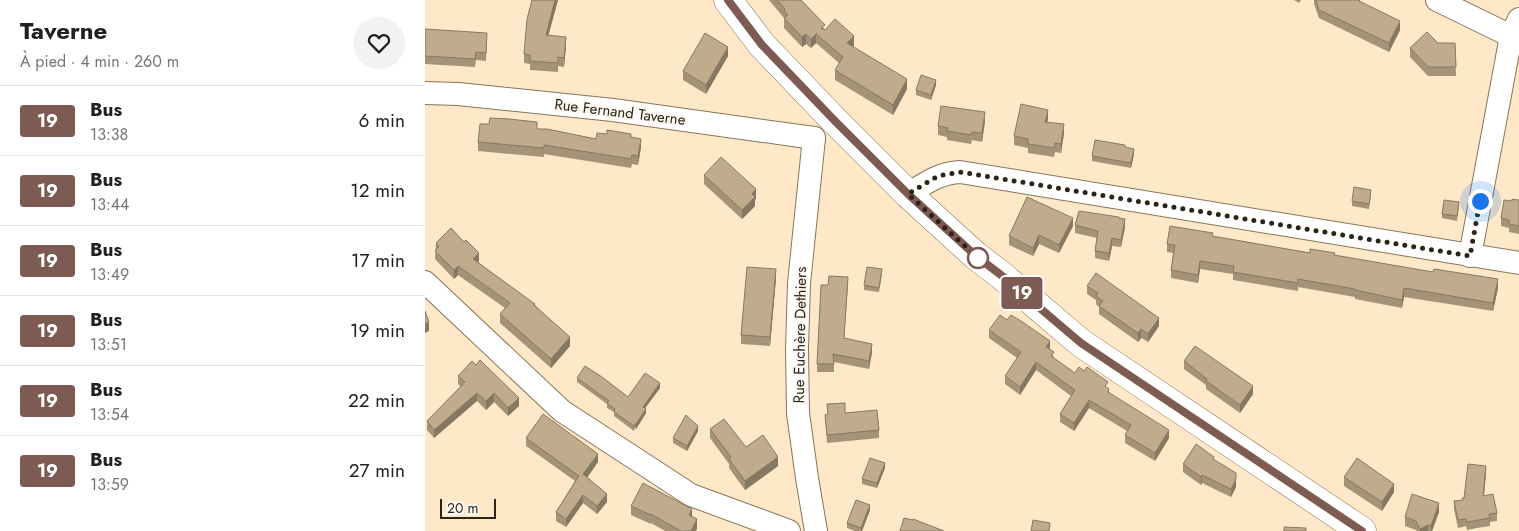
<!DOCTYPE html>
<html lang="fr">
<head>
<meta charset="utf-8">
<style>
  body { margin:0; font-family:Jost,sans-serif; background:#f2f2f2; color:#202124; height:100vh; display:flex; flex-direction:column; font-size:19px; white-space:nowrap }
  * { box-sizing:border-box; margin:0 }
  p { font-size:16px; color:#757577 }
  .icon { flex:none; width:28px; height:28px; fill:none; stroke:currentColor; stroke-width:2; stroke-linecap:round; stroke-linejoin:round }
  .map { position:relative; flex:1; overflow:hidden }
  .details { display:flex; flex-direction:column; background:#fff; width:425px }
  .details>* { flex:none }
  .badge { padding:0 10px; border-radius:4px; font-size:18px; line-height:32px }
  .scale { position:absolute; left:15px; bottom:12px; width:56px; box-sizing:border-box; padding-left:5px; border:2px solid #2c2418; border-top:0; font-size:14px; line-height:18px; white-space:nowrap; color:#2c2418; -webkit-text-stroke:4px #fdf8f2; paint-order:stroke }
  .you { position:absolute; width:25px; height:25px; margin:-12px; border:4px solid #fff; border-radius:50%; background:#1a73e8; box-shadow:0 0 0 8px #1a73e833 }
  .map>.badge { position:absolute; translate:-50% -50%; box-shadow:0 0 0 2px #fff }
  .round { display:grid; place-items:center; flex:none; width:52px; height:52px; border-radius:26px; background:#f2f2f2 }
  .headline { display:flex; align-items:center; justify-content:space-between; height:85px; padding:0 20px }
  h1 { font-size:24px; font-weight:700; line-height:38px }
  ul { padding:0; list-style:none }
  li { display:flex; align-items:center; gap:15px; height:70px; padding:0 20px; border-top:1px solid #e0e0e0 }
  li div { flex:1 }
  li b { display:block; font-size:19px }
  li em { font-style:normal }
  li .badge { min-width:55px; font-weight:700; text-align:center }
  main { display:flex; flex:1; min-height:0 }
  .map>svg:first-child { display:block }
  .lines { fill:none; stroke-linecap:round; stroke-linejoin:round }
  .minor-casing { stroke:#887558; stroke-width:24 }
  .tertiary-casing { stroke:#887558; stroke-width:29 }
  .minor { stroke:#fff; stroke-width:22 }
  .tertiary { stroke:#fff; stroke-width:28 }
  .wall { fill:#a59378 }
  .shaded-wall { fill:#867862 }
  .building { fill:#c0ab8c; stroke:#867862 }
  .line-casing { stroke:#fff; stroke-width:11 }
  .line { stroke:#7d5a52; stroke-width:8 }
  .walk { stroke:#2c2418; stroke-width:5; stroke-dasharray:0 9 }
  .stop-dot { fill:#fff; stroke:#7d5a52; stroke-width:2.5 }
  .labels { text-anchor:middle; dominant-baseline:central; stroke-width:4.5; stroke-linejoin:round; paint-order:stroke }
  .street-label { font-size:15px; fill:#2c2418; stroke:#fdf8f2 }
</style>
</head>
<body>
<main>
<section class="details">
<div class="headline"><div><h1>Taverne</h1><p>À pied · 4 min · 260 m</p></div><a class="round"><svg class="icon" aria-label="heart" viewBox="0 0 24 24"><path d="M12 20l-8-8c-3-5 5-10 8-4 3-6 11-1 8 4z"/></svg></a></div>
<ul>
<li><span class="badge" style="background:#7d5a52;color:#fff">19</span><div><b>Bus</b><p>13:38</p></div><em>6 min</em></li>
<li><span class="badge" style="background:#7d5a52;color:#fff">19</span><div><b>Bus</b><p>13:44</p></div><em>12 min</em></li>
<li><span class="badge" style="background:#7d5a52;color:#fff">19</span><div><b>Bus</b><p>13:49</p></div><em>17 min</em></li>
<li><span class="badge" style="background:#7d5a52;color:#fff">19</span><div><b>Bus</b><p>13:51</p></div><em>19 min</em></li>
<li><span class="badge" style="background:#7d5a52;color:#fff">19</span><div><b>Bus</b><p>13:54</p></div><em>22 min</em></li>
<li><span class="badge" style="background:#7d5a52;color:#fff">19</span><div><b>Bus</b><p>13:59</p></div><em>27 min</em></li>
</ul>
</section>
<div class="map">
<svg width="1094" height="531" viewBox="0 0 1094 531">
  <rect width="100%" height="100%" fill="#fee8c8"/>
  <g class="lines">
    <!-- minor casing -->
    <g class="minor-casing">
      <g id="minor">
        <polyline points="1012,0 1086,36"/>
        <polyline points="0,93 33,94 188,110 389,138"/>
        <polyline points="389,138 374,283 372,349 373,413 382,478 391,531"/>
        <path d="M 483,194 C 501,183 514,173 535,172 L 1094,263"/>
        <polyline points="1045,256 1086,36 1094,19"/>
        <polyline points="0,282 137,411 266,495 364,531"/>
      </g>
    </g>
    <!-- tertiary casing -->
    <g class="tertiary-casing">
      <polyline id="tertiary" points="303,0 337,45 410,121 483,194 551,256 576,275 656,343 937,531"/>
    </g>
    <!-- minor -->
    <use href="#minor" class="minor"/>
    <!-- tertiary -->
    <use href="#tertiary" class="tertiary"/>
  </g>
  <!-- wall -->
  <g class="wall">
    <polygon points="133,0 123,36 141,46 139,67 133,66 133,72 105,70 105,64 99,63 99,54"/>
    <polygon points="344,0 376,0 400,30 429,45 428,47 482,89 468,115 410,80 410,70 414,63 391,43 386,48 381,44 377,47 359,28 359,18"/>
    <polygon points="869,0 876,0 874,3"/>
    <polygon points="889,0 935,0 935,1 975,30 964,52 894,18 889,4"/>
    <polygon points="0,29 62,41 61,61 51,60 50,67 0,64"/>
    <polygon points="1013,43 1030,43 1031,76 1003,76 985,57 985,48"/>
    <polygon points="303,56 281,94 258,80 258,71"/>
    <polygon points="511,85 506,100 491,95 491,90"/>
    <polygon points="623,119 622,122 639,133 636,153 630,152 629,157 603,153 603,148 589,145 589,136"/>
    <polygon points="560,121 557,142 547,140 546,144 522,140 522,137 513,135 513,126"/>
    <polygon points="112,129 171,139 206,137 216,147 213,165 207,164 206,168 119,154 119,157 53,151 53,142"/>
    <polygon points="700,147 709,154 706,168 667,161 667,156"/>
    <polygon points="279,175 331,198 330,200 330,206 317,219 279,184"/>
    <polygon points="946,195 944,209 927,206 927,201"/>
    <polygon points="1094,200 1094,234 1084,232 1084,228 1076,226 1076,218 1087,201"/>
    <polygon points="1034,207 1032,221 1017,218 1017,214"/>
    <polygon points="694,218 700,227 696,247 687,246 684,261 670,258 670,251 672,238 650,233 650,225"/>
    <polygon points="648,226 634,253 614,244 608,256 584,245 584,236"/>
    <polygon points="788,236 885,253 910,255 1073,288 1068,311 979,297 977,308 930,299 930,297 873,287 873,291 808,280 808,274 775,269 773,283 746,278 746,270 748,253 742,252 742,244"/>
    <polygon points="11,243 54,261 53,262 110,305 145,346 126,368 75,323 75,314 80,308 33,275 29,279 10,259"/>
    <polygon points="457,274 454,292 439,290 439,285"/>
    <polygon points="351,278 345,346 316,344 316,335"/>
    <polygon points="423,285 419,338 447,352 444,369 409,362 409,372 392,372 392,364"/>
    <polygon points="662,286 734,326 723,342 716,338 713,342 674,314 674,307 671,304 671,300 662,294"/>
    <polygon points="564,330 625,349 629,358 650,373 683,389 684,394 744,438 730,461 700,443 700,435 702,431 664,408 649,431 635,422 635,414 646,396 611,370 595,395 580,384 580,376 592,358 564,338"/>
    <polygon points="759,361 828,394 815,413 781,389 781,385 759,369"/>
    <polygon points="33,376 94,406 83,416 69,402 61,410 52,401 9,438 2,430 2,421 36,387 33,384"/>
    <polygon points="152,378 203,397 235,388 220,408 221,413 211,429 210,428 209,431 189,416 189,412 182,408 182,404 152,382"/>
    <polygon points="402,404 454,430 454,438 402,443 400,415 403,414"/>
    <polygon points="285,429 321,447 353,466 320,490 304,468 304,464 285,438"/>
    <polygon points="273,431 262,451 248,443 248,438"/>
    <polygon points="101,438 173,462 162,478 182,502 172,514 158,503 141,527 131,521 131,512 150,481 101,446"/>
    <polygon points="789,460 811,487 806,497 777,483 776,485 758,472 758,464"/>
    <polygon points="460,468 452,488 437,484 437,479"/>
    <polygon points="1061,473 1059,496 1072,513 1072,521 1065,522 1065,526 1052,528 1042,530 1041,526 1033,528 1029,509 1029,501 1037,500"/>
    <polygon points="919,477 969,492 957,511 919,486"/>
    <polygon points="206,506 267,517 272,528 271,531 240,531 226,523 226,524 206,515"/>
    <polygon points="445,510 437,531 430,531 422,528 422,523"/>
    <polygon points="1014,512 1007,531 992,531 991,530 980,526 980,517"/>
  </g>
  <!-- shaded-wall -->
  <g class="shaded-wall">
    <polygon points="130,0 133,0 121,44 121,35"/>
    <polygon points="975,21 975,30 964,52 964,43"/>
    <polygon points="381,34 381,44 377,47 377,37"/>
    <polygon points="391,34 391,43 386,48 386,39"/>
    <polygon points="429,36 429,45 422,53 422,43"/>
    <polygon points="141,37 141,46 139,67 139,58"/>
    <polygon points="303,47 303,56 281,94 281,85"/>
    <polygon points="482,79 482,89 468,115 468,105"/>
    <polygon points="511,80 511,85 506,100 506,95"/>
    <polygon points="623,110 623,119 620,131 620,122"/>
    <polygon points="560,112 560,121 557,142 557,133"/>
    <polygon points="639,124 639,133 636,153 636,144"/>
    <polygon points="216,139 216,147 213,165 213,156"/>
    <polygon points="709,149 709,154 706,168 706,163"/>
    <polygon points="331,189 331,198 330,200 330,206 317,219 317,210 327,194"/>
    <polygon points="648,218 648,226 634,253 634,245"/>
    <polygon points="700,219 700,227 696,247 696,240"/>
    <polygon points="614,235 614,244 608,256 608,248"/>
    <polygon points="687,238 687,246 684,261 684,253"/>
    <polygon points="54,253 54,261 48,267 48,259"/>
    <polygon points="775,261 775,269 773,283 773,275"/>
    <polygon points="33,266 33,275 29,279 29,270"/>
    <polygon points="351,269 351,278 345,346 345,337"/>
    <polygon points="1073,279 1073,288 1068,311 1068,303"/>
    <polygon points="979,288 979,297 977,308 977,300"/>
    <polygon points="734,318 734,326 723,342 723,334"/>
    <polygon points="4,322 4,331 0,333 0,324"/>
    <polygon points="716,329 716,338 713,342 713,333"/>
    <polygon points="145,337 145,346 126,368 126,359"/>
    <polygon points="625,341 625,349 621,347"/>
    <polygon points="447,344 447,352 444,369 444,361"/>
    <polygon points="611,362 611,370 595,395 595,387"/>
    <polygon points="235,383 235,388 218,411 218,407"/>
    <polygon points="828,386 828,394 815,413 815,405"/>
    <polygon points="52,393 52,401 9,438 9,430"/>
    <polygon points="69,393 69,402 61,410 61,401"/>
    <polygon points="94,398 94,406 83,416 83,408"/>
    <polygon points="664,400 664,408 649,431 649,423"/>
    <polygon points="221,409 221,413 211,429 211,424"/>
    <polygon points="273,426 273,431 262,451 262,446"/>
    <polygon points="744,430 744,438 730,461 730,453"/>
    <polygon points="173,454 173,462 158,483 158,474"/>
    <polygon points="353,457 353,466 320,490 320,481"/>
    <polygon points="460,463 460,468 452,488 452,483"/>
    <polygon points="1061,466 1061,473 1058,504 1058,496"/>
    <polygon points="777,475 777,483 776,485 776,477"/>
    <polygon points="811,479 811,487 806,497 806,489"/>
    <polygon points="969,484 969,492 957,511 957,502"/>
    <polygon points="182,494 182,502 172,514 172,506"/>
    <polygon points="158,495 158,503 141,527 141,519"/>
    <polygon points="1014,503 1014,512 1007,531 1006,531 1006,526"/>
    <polygon points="445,505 445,510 437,531 436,531 436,528"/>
    <polygon points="267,509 267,518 264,515"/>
    <polygon points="272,519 272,528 271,531 266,531"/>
    <polygon points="1003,525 1003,531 995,531 995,529"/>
  </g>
  <!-- building -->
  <g class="building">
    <polygon points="107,0 130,0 121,35 141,37 139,58 133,57 133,63 105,61 105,55 99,54 102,19"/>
    <polygon points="352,0 376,0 400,25 396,28 400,30 410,19 429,36 422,43 482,79 468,105 410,70 418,57 391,34 392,33 386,39 381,34 377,37 359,18 363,15 359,11 360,9"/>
    <polygon points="891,0 935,0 934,1 975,21 964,43 894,10"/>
    <polygon points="0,29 62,33 61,53 51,52 50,59 0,56"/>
    <polygon points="1002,32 1013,43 1030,43 1031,67 1003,67 985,48"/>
    <polygon points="280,33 303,47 281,85 258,71"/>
    <polygon points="496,75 511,80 506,95 491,90"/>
    <polygon points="596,104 623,110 620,122 639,124 636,144 630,143 629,148 603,144 603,139 589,136"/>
    <polygon points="516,106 560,112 557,133 547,132 546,135 522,131 523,128 513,126"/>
    <polygon points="65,118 84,119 112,122 112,129 122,129 171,139 172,133 182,134 182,130 206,134 206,137 216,139 213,156 207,155 206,159 119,145 119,148 53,142 55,124 64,124"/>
    <polygon points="670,140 700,145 700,147 709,149 706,163 667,156"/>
    <polygon points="296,157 331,189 327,194 330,197 317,210 279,175"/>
    <polygon points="929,187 946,190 944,204 927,201"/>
    <polygon points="602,197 648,218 634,245 614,235 608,248 584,236"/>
    <polygon points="1087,199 1094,200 1094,226 1084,224 1084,220 1076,218 1079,200 1087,201"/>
    <polygon points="1019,200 1034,202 1032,216 1017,214"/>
    <polygon points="654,211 694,217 694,218 700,219 696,240 687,238 684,253 670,251 673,231 650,225"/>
    <polygon points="745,226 788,233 787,236 885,253 885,249 910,253 909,255 1008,272 1009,269 1073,279 1068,303 979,288 977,300 930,290 930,289 873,279 873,283 808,272 809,266 775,261 773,275 746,270 750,245 742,244"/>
    <polygon points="26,228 39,242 41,240 54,253 48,259 110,304 109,305 145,337 126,359 75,314 85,303 33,266 29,270 10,251 14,246 11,243"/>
    <polygon points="322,267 351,269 345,337 316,335"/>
    <polygon points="442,267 457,269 454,288 439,285"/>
    <polygon points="671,273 734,318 723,334 716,329 713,333 674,306 678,301 671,296 673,293 662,286"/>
    <polygon points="404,276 423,277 419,338 447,344 444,361 408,354 409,364 392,364 396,285 403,285"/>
    <polygon points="0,311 4,322 0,324"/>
    <polygon points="575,315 582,320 586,315 596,321 625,341 621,347 629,352 626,356 650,373 654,367 659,371 662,367 683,382 680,386 684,389 683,392 744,430 730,453 700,435 706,425 664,400 649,423 635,414 650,390 611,362 595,387 580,376 596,352 564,330"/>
    <polygon points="770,346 828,386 815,405 781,381 782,379 759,361"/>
    <polygon points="55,360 94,398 83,408 69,393 61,401 52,393 9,430 2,421 40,382 33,376 47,361 51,365"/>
    <polygon points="160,366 177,377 203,397 220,373 235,383 218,407 221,409 211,424 210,424 209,426 189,412 190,409 182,403 184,401 152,378"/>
    <polygon points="420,403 420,413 452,410 454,430 402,435 400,415 403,414 402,404"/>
    <polygon points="118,414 173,454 158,474 182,494 172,506 158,495 141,519 131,512 154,476 101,438"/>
    <polygon points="261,415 273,426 262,446 248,438"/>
    <polygon points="299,419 321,447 338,435 353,457 320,481 304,459 306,457 285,429"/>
    <polygon points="771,444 789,457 788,459 811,473 811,479 806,489 777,475 776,477 758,464"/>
    <polygon points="445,458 460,463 452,483 437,479"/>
    <polygon points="932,458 969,484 957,502 919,477"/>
    <polygon points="1043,464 1061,466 1058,496 1068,494 1072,513 1064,514 1065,518 1042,522 1041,519 1033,520 1029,501 1038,500 1037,498 1039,498"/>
    <polygon points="218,483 267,509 264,515 272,519 266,531 256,531 226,514 226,515 206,506"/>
    <polygon points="987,494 1014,503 1006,526 1003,525 995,529 991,521 980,517"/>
    <polygon points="431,500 445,505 436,528 422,523"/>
    <polygon points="479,518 488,520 488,519 519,531 475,531"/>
    <polygon points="608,520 625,523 624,531 606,531"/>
    <polygon points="859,527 881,528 881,531 859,531"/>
  </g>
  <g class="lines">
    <!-- line casing -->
    <g class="line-casing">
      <polyline id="line" points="303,0 337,45 410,121 483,194 551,256 576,275 656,343 937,531"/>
    </g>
    <!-- line -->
    <use href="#line" class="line"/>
    <!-- walk -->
    <polyline class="walk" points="553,258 483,194 513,176 535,172 1045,256 1055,201"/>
  </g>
  <!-- markers -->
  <circle class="stop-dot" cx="553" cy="258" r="10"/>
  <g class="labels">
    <!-- street labels -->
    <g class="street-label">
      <text transform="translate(195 112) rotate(7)">Rue Fernand Taverne</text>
      <text transform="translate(375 335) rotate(-89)">Rue Euchère Dethiers</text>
    </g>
  </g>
</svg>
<div class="scale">20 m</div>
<div class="you" style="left:1055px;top:201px"></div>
<b class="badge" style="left:597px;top:293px;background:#7d5a52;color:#fff">19</b>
</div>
</main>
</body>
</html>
